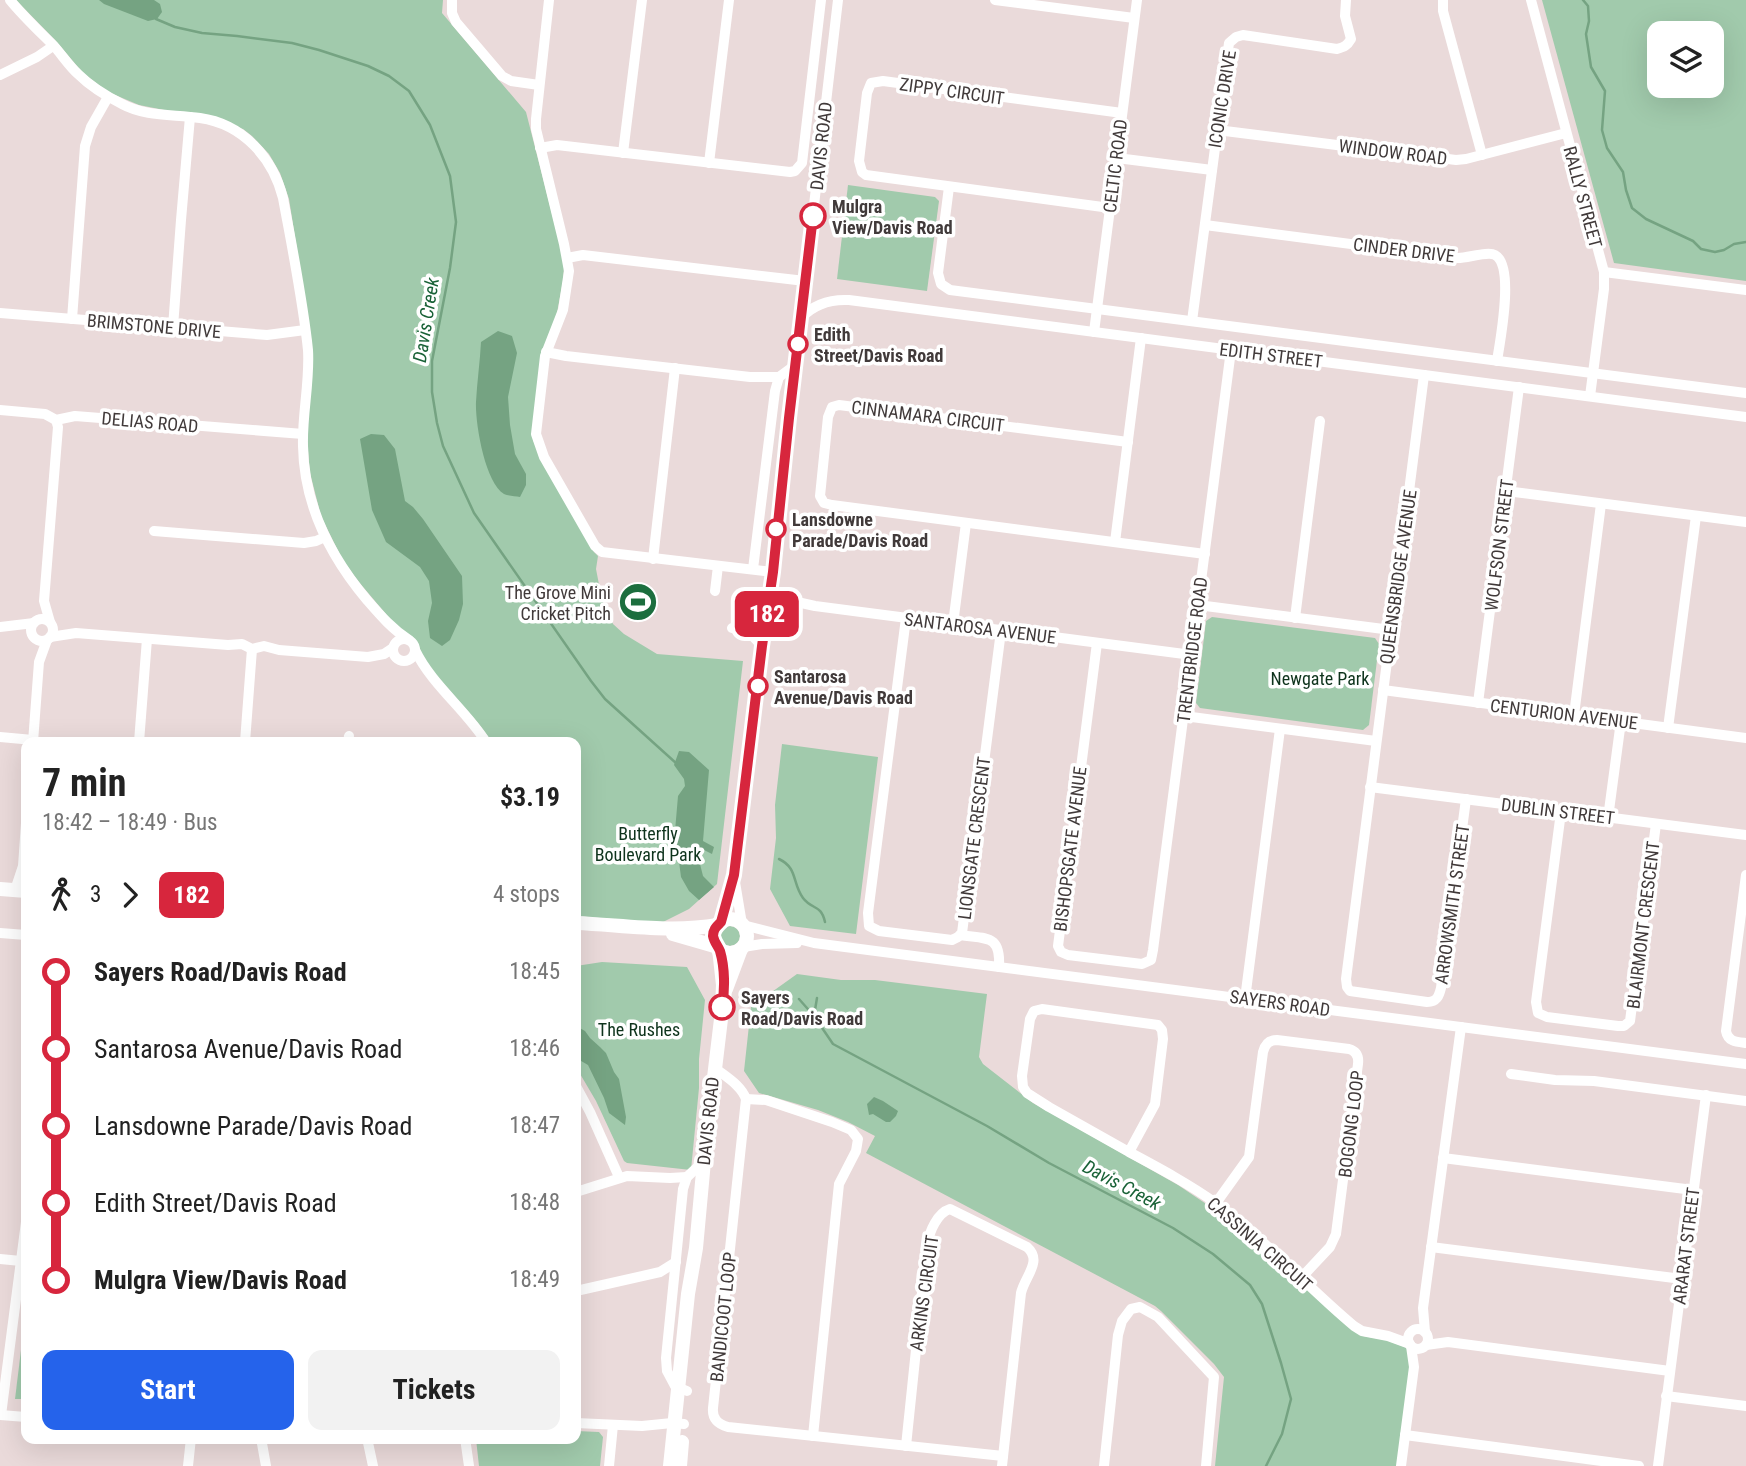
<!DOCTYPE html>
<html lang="en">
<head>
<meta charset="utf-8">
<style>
  body { margin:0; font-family:"Roboto Condensed",sans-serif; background:#f2f2f2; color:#222; height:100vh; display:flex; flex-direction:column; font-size:26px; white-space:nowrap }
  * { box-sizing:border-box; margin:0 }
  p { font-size:23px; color:#767676 }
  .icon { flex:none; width:38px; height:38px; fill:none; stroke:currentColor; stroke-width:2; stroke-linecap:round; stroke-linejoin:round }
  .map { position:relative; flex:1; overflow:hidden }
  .side { position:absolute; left:21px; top:737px; width:560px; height:707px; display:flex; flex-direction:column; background:#fff; border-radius:14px; box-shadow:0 7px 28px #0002 }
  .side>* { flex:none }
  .badge { padding:0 14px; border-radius:10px; font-size:24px; line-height:46px }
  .tools { position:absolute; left:1647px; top:21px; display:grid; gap:14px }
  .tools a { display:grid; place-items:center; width:77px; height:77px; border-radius:14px; background:#fff; box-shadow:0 7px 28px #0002; font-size:35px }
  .map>.badge { position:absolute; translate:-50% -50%; box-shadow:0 0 0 4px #fff }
  .legs { display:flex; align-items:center; gap:10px; height:77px; padding:0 21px; font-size:23px }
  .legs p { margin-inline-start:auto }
  .overview { display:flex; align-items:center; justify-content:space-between; height:119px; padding:0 21px }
  h1 { font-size:38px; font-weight:700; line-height:52px }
  .button { display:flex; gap:14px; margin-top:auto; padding:14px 21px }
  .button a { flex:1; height:80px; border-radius:14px; background:#2563eb; color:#fff; font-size:28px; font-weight:700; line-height:80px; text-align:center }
  .button a+a { background:#f2f2f2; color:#222 }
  ul { padding:0 21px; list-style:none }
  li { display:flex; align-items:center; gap:24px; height:77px; font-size:26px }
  li i { display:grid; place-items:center; width:10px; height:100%; margin:0 9px; background:currentColor }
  li i::after { content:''; width:18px; height:18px; margin:-9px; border:5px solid; border-radius:50%; background:#fff }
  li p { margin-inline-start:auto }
  li:first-child i { background:linear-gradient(#0000 50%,currentColor 0) }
  li:last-child i { background:linear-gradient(currentColor 50%,#0000 0) }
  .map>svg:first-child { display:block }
  .green { fill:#a1caac; fill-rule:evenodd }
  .water { fill:#75a382 }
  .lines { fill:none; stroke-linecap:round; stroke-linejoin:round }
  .stream { stroke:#75a382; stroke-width:2.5 }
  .minor { stroke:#fff; stroke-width:10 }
  .major { stroke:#fff; stroke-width:14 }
  .line-1-casing { stroke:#fff; stroke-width:16 }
  .line-1 { stroke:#d7263d; stroke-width:10 }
  .stop-1-dot { fill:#fff; stroke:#d7263d; stroke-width:3.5 }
  .labels { text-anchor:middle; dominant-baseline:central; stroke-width:7; stroke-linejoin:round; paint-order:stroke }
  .street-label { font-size:18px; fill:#413a3a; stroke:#fff }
  .stop-label { font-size:18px; font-weight:bold; fill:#413a3a; stroke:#fff; text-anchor:start }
  .poi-label { font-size:18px; fill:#413a3a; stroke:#fff; text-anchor:end }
  .park-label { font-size:18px; fill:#0e331c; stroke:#fff }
  .water-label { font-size:19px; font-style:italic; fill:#196237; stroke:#fff }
</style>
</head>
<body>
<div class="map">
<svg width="1746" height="1466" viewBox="0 0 1746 1466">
  <rect width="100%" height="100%" fill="#eadada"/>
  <!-- green -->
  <g class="green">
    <polygon points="16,0 443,0 442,13 526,112 562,253 564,268 563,281 533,440 542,462 594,552 598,556 596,569 602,600 613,624 624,634 657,654 743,661 717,884 689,909 661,923 576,916 576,742 492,742 478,723 423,660 415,640 402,633 358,581 342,559 321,516 310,473 307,439 312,344 289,199 280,173 269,154 252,136 243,129 164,110 139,105 108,92 83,73 55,40"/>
    <path d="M 1542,0 L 1746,0 L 1746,281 L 1614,263 ZM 1659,33 L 1712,33 L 1712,86 L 1659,86 Z"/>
    <polygon points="848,185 935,197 939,201 927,291 837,279"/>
    <polygon points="1212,617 1375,638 1379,644 1369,725 1363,730 1200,708 1196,703 1206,621"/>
    <polygon points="782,744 878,757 856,934 790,926 770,889 776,838 775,805"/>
    <circle cx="730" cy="936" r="10"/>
    <polygon points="602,962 687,967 705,1000 699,1059 699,1088 691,1170 627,1163 624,1161 596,1101 576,1067 576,966"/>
    <polygon points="797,974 841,980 875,980 987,994 979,1057 983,1064 1033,1103 1178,1185 1236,1224 1363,1336 1386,1340 1407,1348 1410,1364 1397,1466 1215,1466 1224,1377 1214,1364 1161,1311 1155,1306 866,1153 875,1136 848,1122 818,1110 759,1093 744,1071 751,1007"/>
    <polygon points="26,1309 26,1399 15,1399"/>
    <polygon points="576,1431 599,1432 603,1437 600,1466 479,1466 476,1439 576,1438"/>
  </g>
  <!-- water -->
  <g class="water">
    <polygon points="99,0 154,0 160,4 162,12 157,19 148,21 104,4"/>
    <path d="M 498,331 L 512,336 L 517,353 L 508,397 L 510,425 L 515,454 L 526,474 L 526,485 L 520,497 C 515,496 508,496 504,494 C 485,483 475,423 476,402 C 477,382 480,362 481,342 Z"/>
    <polygon points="371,434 384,435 395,449 405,501 413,507 423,519 462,576 463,604 459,620 450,640 442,646 430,638 428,621 432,603 429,581 420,567 386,542 372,510 360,439"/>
    <polygon points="679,751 689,752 709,770 703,841 714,847 712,854 702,849 698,856 703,876 714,887 699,900 689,891 681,877 675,831 678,796 685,786 684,779 674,765"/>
    <polygon points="576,1026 585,1031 590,1038 600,1047 606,1053 614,1072 619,1079 626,1117 625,1125 609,1113 604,1098 588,1065 576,1058"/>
    <polygon points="874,1097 883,1101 898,1111 896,1116 890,1122 886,1122 873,1114 869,1115 867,1104"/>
  </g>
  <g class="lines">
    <!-- stream -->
    <g class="stream">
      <polyline points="1583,0 1588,6 1589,21 1586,34 1591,67 1605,91 1602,130 1607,148 1623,172 1626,190 1632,208 1646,219 1693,241 1701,249 1715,252 1724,250 1734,244 1746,242"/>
      <polyline points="156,19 175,27 202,33 237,36 292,43 319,50 368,66 389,76 409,91 430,125 450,176 456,222 450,268 432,361 432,392 437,423 443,446 474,513 591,681 605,699 677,764"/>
      <path d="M 779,859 C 798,868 792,883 803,898 C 812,910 821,904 825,922"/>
      <polyline points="799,999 814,1016 833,1044 987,1126 1049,1163 1173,1228 1213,1254 1250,1285 1262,1304 1281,1363 1291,1399 1282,1434 1266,1466"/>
      <polyline points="814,1016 817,998"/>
    </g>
    <!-- minor -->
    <g class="minor">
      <path d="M 10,0 C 23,16 39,31 54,46 C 62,55 69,66 78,74 C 91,87 106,96 122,104 C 146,117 174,114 200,118 C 243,124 273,158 283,198 C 292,247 303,301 308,350 C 310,382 302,414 303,446 C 304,505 330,556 367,600 C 380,615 392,629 409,640"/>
      <polyline points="452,0 452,13 456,22 502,76 511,81 539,85"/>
      <polyline points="549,0 536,119 536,129 564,244 569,271 563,310 545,356 536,434 544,457 595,546 602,552 773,572"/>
      <polyline points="995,0 1134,18"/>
      <polyline points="1443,0 1443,11 1482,155"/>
      <polyline points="1531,0 1604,272 1604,289 1590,396"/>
      <polyline points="0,75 37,57 53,46"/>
      <polyline points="1217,130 1456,160 1466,159 1566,133"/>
      <polyline points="540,148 557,145 790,172 795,171 802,163 821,0"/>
      <polyline points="623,153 642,0"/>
      <polyline points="1117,158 1212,170"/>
      <polyline points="709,163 729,0"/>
      <polyline points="949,187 938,273 941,284 950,290 1746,393"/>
      <polyline points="1110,208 866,175 862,172 859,161 867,93 871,83 883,81 1122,113"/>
      <path d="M 1205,225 L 1458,258 C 1468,258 1488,251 1495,255 C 1515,266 1500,341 1497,361"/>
      <polyline points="567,258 583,255 805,281"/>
      <polyline points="1604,272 1746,290"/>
      <polyline points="0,313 267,335 305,330"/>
      <path d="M 801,318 C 814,304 830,299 849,300 L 1746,417"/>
      <polyline points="72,319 85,146 91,127 108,97"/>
      <path d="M 1192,321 L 1229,43 L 1236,37 L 1243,35 L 1337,49 C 1344,47 1347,46 1351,39 L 1345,16 L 1346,0"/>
      <polyline points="173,327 181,220 190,117"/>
      <polyline points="1094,332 1137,0"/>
      <polyline points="546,352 566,356 750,377 779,377 794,366"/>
      <path d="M 1424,375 L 1346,979 L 1347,987 L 1350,991 L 1427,1002 C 1437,1002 1439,996 1441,988 L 1466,799"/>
      <polyline points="0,410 45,414 56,420 75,416 303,434"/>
      <polyline points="1128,442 839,405 832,407 828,417 820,496 824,503 832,505 1205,554"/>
      <polyline points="1506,491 1746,522"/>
      <polyline points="154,531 304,543 316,541 325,537"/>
      <polyline points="1115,542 1141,338"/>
      <polyline points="653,559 675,368"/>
      <polyline points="753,569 775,391 779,377"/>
      <polyline points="715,591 718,566"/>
      <polyline points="770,596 815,606 1192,655"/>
      <polyline points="1198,605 1391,630"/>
      <polyline points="906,618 868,913 869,926 879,931 952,940 958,937 962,933 1001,631"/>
      <polyline points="1295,618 1320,421"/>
      <circle cx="42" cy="630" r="11"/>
      <polyline points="50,622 44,601 58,427 56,420"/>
      <polyline points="953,624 966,523"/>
      <polyline points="0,627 34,623"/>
      <polyline points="732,628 750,633 762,646"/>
      <polyline points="50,637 76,633 228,645 242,644 252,649 264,646 279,650 368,657 384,654 393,648"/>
      <circle cx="404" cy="650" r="11"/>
      <polyline points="1097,643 1058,946 1061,952 1068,955 1142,964 1151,960 1153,950 1231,350"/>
      <path d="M 415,650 C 432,685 465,709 486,742"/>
      <polyline points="1383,690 1746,738"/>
      <polyline points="1478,703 1519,387"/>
      <polyline points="1574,715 1601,504"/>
      <polyline points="1184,716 1376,741"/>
      <polyline points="1668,728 1696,516"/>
      <polyline points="0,737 33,740"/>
      <polyline points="33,742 39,662 47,640"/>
      <polyline points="139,742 147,639"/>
      <polyline points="245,742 252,649"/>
      <polyline points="348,742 349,736"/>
      <polyline points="1370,787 1746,835"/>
      <polyline points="1561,812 1536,1002 1538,1013 1547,1017 1618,1026 1624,1026 1630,1021 1656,824"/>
      <polyline points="1608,818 1621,721"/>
      <path d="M 1746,875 L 1726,1031 C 1728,1042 1737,1042 1746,1043"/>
      <polyline points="735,882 742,924"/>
      <polyline points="15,890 23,866 26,823"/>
      <polyline points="721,922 734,875 762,646 773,572 777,521 838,0"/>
      <polyline points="743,925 814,943 1746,1064"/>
      <polyline points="0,933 26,935"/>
      <path d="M 960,935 C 986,939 1001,934 999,967"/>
      <polyline points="743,947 762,944 797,943"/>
      <polyline points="1245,999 1280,729"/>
      <path d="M 715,1068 C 726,1077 741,1085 746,1099 L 713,1408 C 712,1419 718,1424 728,1427 L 1003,1456"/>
      <polyline points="1511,1074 1555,1080 1594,1081 1746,1101"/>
      <polyline points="576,1086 590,1112 619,1177"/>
      <polyline points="746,1099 766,1100 832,1122 851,1130 858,1139 856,1151 839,1184 813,1436"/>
      <path d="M 1129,1152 L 1049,1107 L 1027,1093 L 1023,1087 L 1022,1076 L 1030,1019 L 1034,1011 L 1042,1009 L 1158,1025 L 1162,1030 L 1163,1039 L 1155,1104 L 1129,1152 C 1159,1168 1189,1184 1217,1204 C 1266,1240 1307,1287 1354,1326 L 1362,1331 L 1388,1336 L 1410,1344"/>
      <polyline points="1443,1158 1693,1190"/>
      <polyline points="576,1192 627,1176 670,1178 687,1177"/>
      <path d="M 1216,1203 L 1249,1157 L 1263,1052 C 1265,1044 1269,1040 1277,1040 L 1349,1049 C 1356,1051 1359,1056 1358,1064 L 1336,1234 L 1330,1247 L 1301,1278"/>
      <polyline points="1431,1247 1682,1279"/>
      <polyline points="0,1259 21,1261"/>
      <polyline points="576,1291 660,1272 676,1262"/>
      <circle cx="1418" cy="1339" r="10"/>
      <polyline points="1425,1332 1423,1308 1461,1027"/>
      <polyline points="1426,1345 1448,1342 1670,1371"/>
      <polyline points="687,1391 675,1386 667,1371 666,1358 683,1189 687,1177 704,1161"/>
      <polyline points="1666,1396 1746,1406"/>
      <polyline points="0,1415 26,1417"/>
      <polyline points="1,1415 26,1222"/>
      <polyline points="576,1423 642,1426 672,1423 684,1424"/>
      <polyline points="1405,1435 1639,1466"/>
      <polyline points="261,1438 266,1466"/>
      <polyline points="367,1438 373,1466"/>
      <polyline points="465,1438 469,1466"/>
      <path d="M 906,1446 L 927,1244 C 930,1231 937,1213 950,1209 L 1027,1247 C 1043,1261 1025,1276 1021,1293 L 1002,1466"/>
      <polyline points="188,1466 191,1438"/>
      <polyline points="609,1466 613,1425"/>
      <polyline points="1104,1466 1118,1335 1122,1321 1131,1309 1140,1307 1158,1317 1214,1377 1206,1466"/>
      <polyline points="1401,1466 1414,1367 1411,1346"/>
      <polyline points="1658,1466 1706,1095"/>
    </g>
    <!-- major -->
    <g class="major">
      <polyline points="0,889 26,891"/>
      <circle cx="730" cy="936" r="17"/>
      <path d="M 576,923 C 623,925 670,933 718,925"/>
      <polyline points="673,934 718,947"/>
      <polyline points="726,989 741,949"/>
      <polyline points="670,1466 688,1294 696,1248 704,1161 724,994 719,949"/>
      <polyline points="680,1466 682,1442"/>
    </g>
  </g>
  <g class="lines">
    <!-- line-1 casing -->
    <g class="line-1-casing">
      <path id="line-1" d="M 722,1007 C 725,990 725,968 720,951 C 718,946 714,942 713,936 C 713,929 717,926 721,922 L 734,875 L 762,646 L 773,572 L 789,418 L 813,216"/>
    </g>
    <!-- line-1 -->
    <use href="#line-1" class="line-1"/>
  </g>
  <!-- icons -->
  <defs>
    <g id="stadium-disc" transform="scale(2.0125)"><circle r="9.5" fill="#1c6e3e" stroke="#fff"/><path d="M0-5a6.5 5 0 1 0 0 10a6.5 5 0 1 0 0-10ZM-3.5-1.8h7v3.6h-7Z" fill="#fff"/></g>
  </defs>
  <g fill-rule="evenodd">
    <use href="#stadium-disc" x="638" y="602"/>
  </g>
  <!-- markers -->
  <g class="stop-1-dot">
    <circle cx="813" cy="216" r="12"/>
    <circle cx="798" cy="344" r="9"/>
    <circle cx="776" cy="529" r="9"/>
    <circle cx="758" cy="686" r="9"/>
    <circle cx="722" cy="1007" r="12"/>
  </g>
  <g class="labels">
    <!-- street labels -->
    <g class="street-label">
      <text transform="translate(952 91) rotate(8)">ZIPPY CIRCUIT</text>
      <text transform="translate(1222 99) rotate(-81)">ICONIC DRIVE</text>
      <text transform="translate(821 146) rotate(-84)">DAVIS ROAD</text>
      <text transform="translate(1393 152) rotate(7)">WINDOW ROAD</text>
      <text transform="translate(1115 166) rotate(-83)">CELTIC ROAD</text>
      <text transform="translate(1583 197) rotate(75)">RALLY STREET</text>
      <text transform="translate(1404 250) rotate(7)">CINDER DRIVE</text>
      <text transform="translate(154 326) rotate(5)">BRIMSTONE DRIVE</text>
      <text transform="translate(1271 355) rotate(7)">EDITH STREET</text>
      <text transform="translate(928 416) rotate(7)">CINNAMARA CIRCUIT</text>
      <text transform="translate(150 422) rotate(5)">DELIAS ROAD</text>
      <text transform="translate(1499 545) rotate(-83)">WOLFSON STREET</text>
      <text transform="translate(1398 577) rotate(-82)">QUEENSBRIDGE AVENUE</text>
      <text transform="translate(980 628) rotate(7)">SANTAROSA AVENUE</text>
      <text transform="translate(1192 650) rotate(-83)">TRENTBRIDGE ROAD</text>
      <text transform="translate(1564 714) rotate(7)">CENTURION AVENUE</text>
      <text transform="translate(1558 811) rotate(7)">DUBLIN STREET</text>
      <text transform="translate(974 838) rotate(-83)">LIONSGATE CRESCENT</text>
      <text transform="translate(1070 849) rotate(-83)">BISHOPSGATE AVENUE</text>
      <text transform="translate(1452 904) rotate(-82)">ARROWSMITH STREET</text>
      <text transform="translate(1643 925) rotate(-83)">BLAIRMONT CRESCENT</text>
      <text transform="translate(1280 1003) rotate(8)">SAYERS ROAD</text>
      <text transform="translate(708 1121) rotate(-84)">DAVIS ROAD</text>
      <text transform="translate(1351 1124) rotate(-83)">BOGONG LOOP</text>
      <text transform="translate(1260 1244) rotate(41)">CASSINIA CIRCUIT</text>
      <text transform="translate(1686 1246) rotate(-83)">ARARAT STREET</text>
      <text transform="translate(924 1293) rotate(-82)">ARKINS CIRCUIT</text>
      <text transform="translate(723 1317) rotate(-84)">BANDICOOT LOOP</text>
    </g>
    <!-- stop labels -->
    <g class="stop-label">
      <text x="832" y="206">Mulgra<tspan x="832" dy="21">View/Davis Road</tspan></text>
      <text x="814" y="334">Edith<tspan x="814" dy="21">Street/Davis Road</tspan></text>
      <text x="792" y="519">Lansdowne<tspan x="792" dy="21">Parade/Davis Road</tspan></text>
      <text x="774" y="676">Santarosa<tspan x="774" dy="21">Avenue/Davis Road</tspan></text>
      <text x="741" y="997">Sayers<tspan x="741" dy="21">Road/Davis Road</tspan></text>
    </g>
    <!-- poi labels -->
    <g class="poi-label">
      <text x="611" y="592">The Grove Mini<tspan x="611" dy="21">Cricket Pitch</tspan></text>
    </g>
    <!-- park labels -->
    <g class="park-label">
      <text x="1320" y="678">Newgate Park</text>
      <text x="648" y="833">Butterfly<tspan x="648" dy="21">Boulevard Park</tspan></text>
      <text x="639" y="1029">The Rushes</text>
    </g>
    <!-- water labels -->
    <g class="water-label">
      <text transform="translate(426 320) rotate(-81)">Davis Creek</text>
      <text transform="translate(1122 1185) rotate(28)">Davis Creek</text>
    </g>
  </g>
</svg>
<div class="tools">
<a><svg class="icon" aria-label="layers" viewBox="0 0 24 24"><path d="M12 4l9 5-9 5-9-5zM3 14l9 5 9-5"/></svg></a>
</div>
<b class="badge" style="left:767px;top:614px;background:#d7263d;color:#fff">182</b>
<section class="side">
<div class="overview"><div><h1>7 min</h1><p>18:42 – 18:49 · Bus</p></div><b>$3.19</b></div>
<div class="legs"><svg class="icon" aria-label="walk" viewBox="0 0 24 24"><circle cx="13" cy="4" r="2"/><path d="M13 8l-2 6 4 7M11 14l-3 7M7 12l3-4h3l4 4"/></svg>3<svg class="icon" aria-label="forward" viewBox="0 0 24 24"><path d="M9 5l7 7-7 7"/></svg><b class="badge" style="background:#d7263d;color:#fff">182</b><p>4 stops</p></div>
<ul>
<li><i style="color:#d7263d"></i><b>Sayers Road/Davis Road</b><p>18:45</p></li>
<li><i style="color:#d7263d"></i><span>Santarosa Avenue/Davis Road</span><p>18:46</p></li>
<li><i style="color:#d7263d"></i><span>Lansdowne Parade/Davis Road</span><p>18:47</p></li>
<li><i style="color:#d7263d"></i><span>Edith Street/Davis Road</span><p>18:48</p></li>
<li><i style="color:#d7263d"></i><b>Mulgra View/Davis Road</b><p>18:49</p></li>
</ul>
<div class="button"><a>Start</a><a>Tickets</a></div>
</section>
</div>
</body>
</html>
